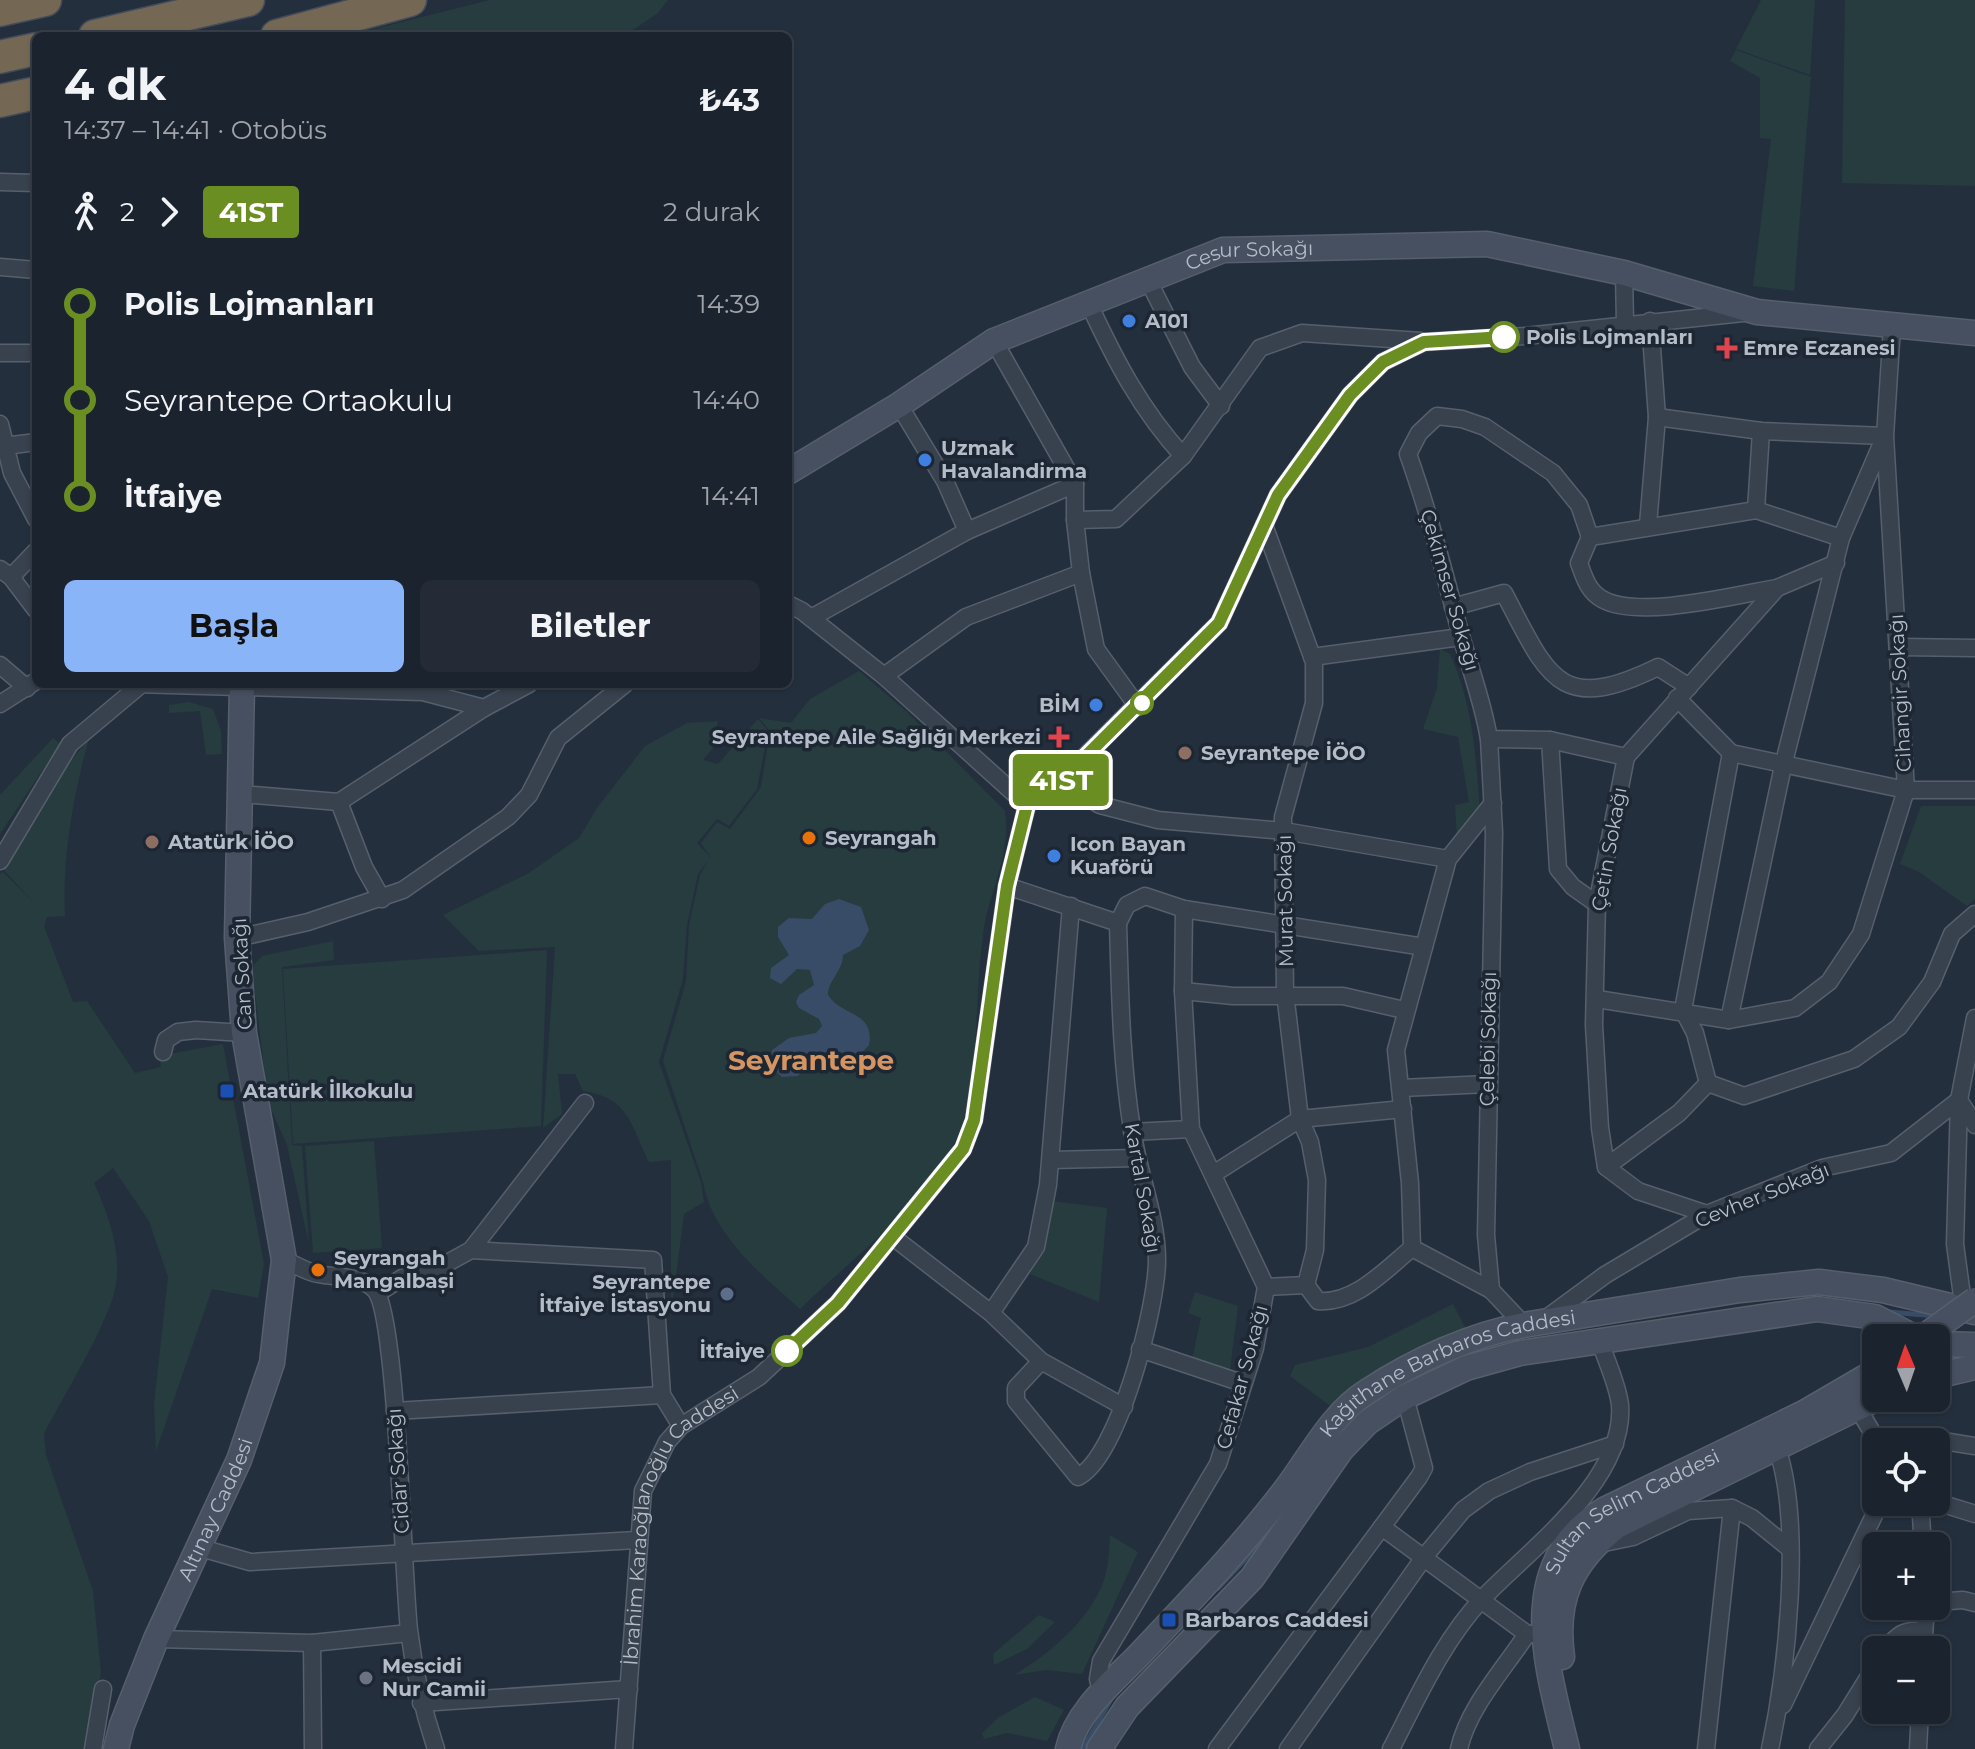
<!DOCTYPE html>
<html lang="tr">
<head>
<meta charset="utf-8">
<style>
  body { margin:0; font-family:Montserrat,sans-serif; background:#242b36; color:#f1f3f6; height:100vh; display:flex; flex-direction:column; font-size:30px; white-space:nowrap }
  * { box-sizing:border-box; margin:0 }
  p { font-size:26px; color:#a0a4aa }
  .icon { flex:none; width:44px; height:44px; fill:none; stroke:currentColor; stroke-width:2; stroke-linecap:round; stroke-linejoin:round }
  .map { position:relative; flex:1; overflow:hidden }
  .details { position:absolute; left:32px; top:32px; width:760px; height:656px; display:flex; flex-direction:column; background:#1b232e; border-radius:12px; box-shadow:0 2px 6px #0004,0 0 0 2px #39404a }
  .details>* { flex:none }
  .badge { padding:0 16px; border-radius:6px; font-size:28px; line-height:52px }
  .needle { width:52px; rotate:358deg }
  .buttons { position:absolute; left:1862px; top:1324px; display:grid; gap:16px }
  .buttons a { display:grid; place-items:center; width:88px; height:88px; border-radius:12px; background:#1b232e; box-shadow:0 2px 6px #0004,0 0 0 2px #39404a; font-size:40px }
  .map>.badge { position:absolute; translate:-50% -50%; box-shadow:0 0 0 4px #fff }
  .legs { display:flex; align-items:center; gap:12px; height:88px; padding:0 32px; font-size:26px }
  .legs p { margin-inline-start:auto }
  .summary { display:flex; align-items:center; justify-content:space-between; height:136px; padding:0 32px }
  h1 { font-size:44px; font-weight:700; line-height:60px }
  .action { display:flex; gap:16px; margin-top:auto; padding:16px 32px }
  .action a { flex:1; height:92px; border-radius:12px; background:#8ab4f8; color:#111; font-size:32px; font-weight:700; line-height:92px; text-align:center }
  .action a+a { background:#242b36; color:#f1f3f6 }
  ul { padding:0 32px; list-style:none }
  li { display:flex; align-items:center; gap:28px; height:96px; font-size:30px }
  li i { display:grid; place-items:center; width:12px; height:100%; margin:0 10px; background:currentColor }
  li i::after { content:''; width:20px; height:20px; margin:-10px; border:6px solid; border-radius:50%; background:#1b232e }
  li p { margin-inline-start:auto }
  li:first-child i { background:linear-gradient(#0000 50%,currentColor 0) }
  li:last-child i { background:linear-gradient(currentColor 50%,#0000 0) }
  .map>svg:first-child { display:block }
  .green { fill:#263c3f }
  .water { fill:#394c67 }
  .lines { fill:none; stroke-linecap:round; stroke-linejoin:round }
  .stream { stroke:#394c67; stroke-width:5 }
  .street-casing { stroke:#565f6c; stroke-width:19 }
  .secondary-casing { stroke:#565f6c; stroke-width:27 }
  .highway-casing { stroke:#434c59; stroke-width:35 }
  .street { stroke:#38414e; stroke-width:16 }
  .secondary { stroke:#465061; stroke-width:24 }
  .highway { stroke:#746855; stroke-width:32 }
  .secondary-bridge-casing { stroke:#565f6c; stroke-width:27; stroke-linecap:butt }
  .secondary-bridge { stroke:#465061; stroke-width:24 }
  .line-1-casing { stroke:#fff; stroke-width:18 }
  .line-1 { stroke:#6b8e23; stroke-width:12 }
  .shop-dot { fill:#3f7fe0; stroke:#1d2633; stroke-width:3 }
  .stop-1-dot { fill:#fff; stroke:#6b8e23; stroke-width:4 }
  .health-dot { fill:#e0444e; stroke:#1d2633; stroke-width:3 }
  .education-dot { fill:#8d6e63; stroke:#1d2633; stroke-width:3 }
  .food-dot { fill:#e8710a; stroke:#1d2633; stroke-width:3 }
  .transit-dot { fill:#1a4fb4; stroke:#1d2633; stroke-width:3 }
  .service-dot { fill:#5c6f8a; stroke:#1d2633; stroke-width:3 }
  .worship-dot { fill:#6b7280; stroke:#1d2633; stroke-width:3 }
  .labels { text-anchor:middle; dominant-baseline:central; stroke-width:7; stroke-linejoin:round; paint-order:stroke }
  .street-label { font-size:20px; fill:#b4bcc9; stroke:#1d2633 }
  .poi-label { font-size:20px; font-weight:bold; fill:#b4bcc9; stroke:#1d2633; text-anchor:start }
  .stop-label { font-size:20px; font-weight:bold; fill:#b4bcc9; stroke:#1d2633; text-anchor:start }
  .district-label { font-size:28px; font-weight:bold; fill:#d59563; stroke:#1d2633 }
</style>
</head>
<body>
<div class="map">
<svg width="1975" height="1749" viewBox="0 0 1975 1749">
  <rect width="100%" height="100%" fill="#242f3e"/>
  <!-- green -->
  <g class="green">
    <polygon points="490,0 668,0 658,13 624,36 346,36"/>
    <polygon points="1761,0 1815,0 1810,75 1736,49"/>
    <polygon points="1845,0 1975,0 1975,186 1842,183"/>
    <polygon points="1736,50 1811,77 1794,291 1753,286 1771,139 1760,138 1760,78 1730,61"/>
    <path d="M 1440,649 L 1450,654 C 1473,704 1476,757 1480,812 L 1457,839 L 1455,805 L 1469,802 L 1458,737 L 1423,729 L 1437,688 Z"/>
    <path d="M 859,671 L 907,712 L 1005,811 C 1012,856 988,892 983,935 C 975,994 979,1054 966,1111 C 948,1189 855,1255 800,1309 C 762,1275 712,1235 703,1182 L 663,1061 L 686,981 L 689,925 L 700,875 L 708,861 L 698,874 L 687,925 L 683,979 L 659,1062 L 701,1182 L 704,1202 L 684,1214 L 671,1315 L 671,1160 L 649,1162 C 630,1124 630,1098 583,1091 L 575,1074 L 558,1074 L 562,1114 L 543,1128 L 555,947 L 479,951 L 443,915 L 529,873 L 579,838 L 597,808 L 645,746 L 687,723 L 718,721 L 713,748 L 703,760 L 718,764 L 758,719 L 768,731 L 757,789 L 729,826 L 717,819 L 697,843 L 711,858 L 701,843 L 717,822 L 730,829 L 761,787 L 770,731 L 759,718 L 791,723 L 810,699 Z"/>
    <polygon points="189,702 213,709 221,731 222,754 206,755 200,711 169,713 169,705"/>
    <polygon points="53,738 60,744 0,834 0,795"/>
    <path d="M 89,739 C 73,796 62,857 65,916 L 47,917 L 44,926 L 73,1002 L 87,1001 L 135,1073 L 161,1067 L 159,1056 L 223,1044 L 264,1264 L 258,1298 L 212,1289 L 156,1451 L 154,1404 L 168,1277 L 149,1221 L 113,1168 L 94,1183 C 108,1214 121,1249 116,1284 C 111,1320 62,1398 44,1434 L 46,1455 L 93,1591 L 101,1673 L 88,1749 L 0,1749 L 0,874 L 3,872 L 34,903 L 4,870 L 59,775 Z"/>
    <polygon points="1921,806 1975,806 1975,899 1967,906 1919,872 1900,864"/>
    <polygon points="333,941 334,960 282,967 292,1145 302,1146 309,1244 287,1145 268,1102 252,967 262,956"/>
    <polygon points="547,950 541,1126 293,1144 283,969"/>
    <polygon points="374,1141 382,1248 313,1253 305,1146"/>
    <polygon points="1052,1201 1107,1208 1099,1302 1030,1274 1046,1240"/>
    <polygon points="1195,1292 1238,1306 1230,1370 1192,1359 1201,1318 1188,1313"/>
    <polygon points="1453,1304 1468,1333 1333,1408 1290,1376 1295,1365 1368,1347"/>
    <path d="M 1110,1535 L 1138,1552 L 1082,1674 L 1046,1670 L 1014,1675 C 1051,1653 1095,1616 1106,1573 C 1109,1561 1109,1547 1110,1535 Z"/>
    <polygon points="1039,1615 1055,1622 1027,1649 994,1665 993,1654"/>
    <polygon points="1035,1697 1064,1710 1047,1741 1007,1733 984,1739 982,1733 999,1717"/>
  </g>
  <!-- water -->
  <path class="water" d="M 839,899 L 861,907 L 869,930 L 860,946 L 843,955 C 843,971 828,980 828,995 C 842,1017 875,1011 869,1045 L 853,1062 L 811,1060 L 798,1076 L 782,1077 L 770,1066 L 772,1050 L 789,1038 L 816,1033 L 822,1026 L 819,1019 L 799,1008 L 796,1002 L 799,995 L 814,985 L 810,970 L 797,969 L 781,984 L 770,978 L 771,968 L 789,955 L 778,937 L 778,927 L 789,918 L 812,919 L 825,904 Z"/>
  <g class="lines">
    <!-- stream -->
    <g class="stream">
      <polyline points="1888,1312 1938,1316"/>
      <polyline points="1218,1588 1261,1543 1284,1511"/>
      <polyline points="1083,1749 1111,1699"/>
    </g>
    <!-- street casing -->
    <g class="street-casing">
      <g id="street">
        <polyline points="0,182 36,183"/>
        <polyline points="0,267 36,270"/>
        <polyline points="1624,273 1625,324"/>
        <polyline points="1147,278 1192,367 1221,406"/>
        <path d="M 1089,304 C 1115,360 1141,410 1183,456"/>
        <polyline points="994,341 1075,484 1075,520 1081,573 1096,649 1138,707"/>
        <polyline points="0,353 36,353"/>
        <polyline points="899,405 945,481 967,531"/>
        <polyline points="1657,417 1761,431 1885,436 1841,538 1783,766 1729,1020"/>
        <polyline points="0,424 12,473 36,519"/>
        <polyline points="5,446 36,442"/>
        <polyline points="1756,510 1761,431"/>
        <polyline points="1075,520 1116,519 1183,456 1260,348 1302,333 1421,341"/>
        <polyline points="1264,525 1314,662 1314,703 1283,817 1285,993 1300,1119 1310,1142 1317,1180 1315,1250 1306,1285"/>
        <polyline points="1648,525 1657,417 1650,321"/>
        <path d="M 1590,537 L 1579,505 L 1553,473 L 1485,427 L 1462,419 L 1437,416 L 1419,433 L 1408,454 C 1429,513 1444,572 1460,632 C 1470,669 1483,702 1489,739 L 1550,740 L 1558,869 L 1573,887 L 1597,904"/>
        <polyline points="1590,537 1756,510 1841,538"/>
        <path d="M 1590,537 L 1579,563 C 1584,577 1588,591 1602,599 C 1638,620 1736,595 1777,588"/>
        <polyline points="0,569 11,577 36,610"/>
        <polyline points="11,577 36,551"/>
        <polyline points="788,604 802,611 884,676 1027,805"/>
        <path d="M 1453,607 L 1504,593 C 1548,676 1558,716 1658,667 L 1689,687"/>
        <polyline points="811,618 967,531 1075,484"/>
        <polyline points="1899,647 1975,648"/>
        <polyline points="1312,657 1461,637"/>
        <polyline points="0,665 27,688"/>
        <polyline points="884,676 966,617 1081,573"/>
        <polyline points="134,684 423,692 484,708"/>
        <polyline points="1677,698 1731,753 1906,790 1975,790"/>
        <polyline points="0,704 36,681"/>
        <polyline points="1489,739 1494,833 1486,1235 1491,1290 1524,1325"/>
        <polyline points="1550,740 1626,757"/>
        <polyline points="1060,781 1100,805 1158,820 1284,831 1448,859"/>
        <polyline points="241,794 339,802 484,708 529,684"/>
        <polyline points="339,802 364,867 382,899"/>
        <polyline points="0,861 70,744 138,687"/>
        <polyline points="1007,886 1118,923 1127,905 1145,896 1184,909 1424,947"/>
        <polyline points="1184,909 1183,991 1191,1129 1266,1287"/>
        <polyline points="237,938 308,922 403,890 508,817 529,795 558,738 625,684"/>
        <polyline points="1183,991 1233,996 1343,996 1404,1010"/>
        <polyline points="1597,999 1729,1020 1795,1008 1829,982 1861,934 1906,790 1885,436 1892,327"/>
        <polyline points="1683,1010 1695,1033 1708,1083 1744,1096 1854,1059 1899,1027 1932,982 1952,934 1975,914"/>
        <polyline points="1683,1010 1731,753"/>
        <polyline points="163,1052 166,1040 178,1032 196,1030 244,1033"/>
        <polyline points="1401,1088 1488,1084"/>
        <polyline points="1959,1100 1955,1244 1964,1311"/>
        <polyline points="1959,1100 1975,1125"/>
        <polyline points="1132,1132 1191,1129"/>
        <polyline points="1051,1160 1137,1158"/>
        <polyline points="1606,1167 1679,1113 1708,1083"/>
        <polyline points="1215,1173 1300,1119 1403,1109"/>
        <polyline points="1707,1214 1638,1191 1606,1167 1600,1128 1594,1025 1597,904 1626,757 1777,588 1836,563"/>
        <polyline points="893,1237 991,1313 1041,1361 1124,1407"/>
        <polyline points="1412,1248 1410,1183 1396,1050 1448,859 1493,803"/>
        <polyline points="471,1250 585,1103"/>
        <path d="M 284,1260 C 295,1264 306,1272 318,1274 C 337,1278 361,1275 375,1290 C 397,1315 403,1578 409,1630 C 414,1671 423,1710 436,1749"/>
        <path d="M 1266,1287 L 1306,1285 L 1318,1301 C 1355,1304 1385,1270 1412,1248 L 1491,1290"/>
        <polyline points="378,1293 402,1278 440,1267 471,1250 653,1260 662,1395 681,1426"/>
        <polyline points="991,1313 1036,1247 1048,1185 1071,906"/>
        <polyline points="1544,1320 1605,1275 1707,1214 1822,1168 1891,1153 1959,1100 1975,1018"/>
        <polyline points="1140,1349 1242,1383"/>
        <path d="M 1041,1361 L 1016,1388 L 1016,1401 L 1078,1477 C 1119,1456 1157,1306 1157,1260 C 1157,1216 1138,1173 1132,1129 C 1121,1061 1120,992 1118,923"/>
        <polyline points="1857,1407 1878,1442"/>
        <polyline points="395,1411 662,1395"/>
        <polyline points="1897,1442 1931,1439 1975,1446"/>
        <polyline points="1920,1502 1923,1546"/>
        <polyline points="1921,1502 1943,1504 1975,1514"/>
        <polyline points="1382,1527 1527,1634"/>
        <polyline points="1599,1544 1633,1537 1688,1511 1732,1508 1752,1518 1789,1548"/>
        <polyline points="201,1548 250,1562 637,1540"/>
        <polyline points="1936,1602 1963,1600 1975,1603"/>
        <polyline points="156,1639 312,1643 409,1633"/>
        <polyline points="312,1643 313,1749"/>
        <path d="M 1886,1650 C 1897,1634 1905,1629 1924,1631"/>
        <polyline points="1923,1650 1926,1606"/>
        <polyline points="1102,1694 1098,1679 1101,1661 1218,1464 1255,1348 1266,1287"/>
        <polyline points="421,1703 629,1689"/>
        <polyline points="1783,1705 1878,1507 1885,1502"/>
        <polyline points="93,1749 103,1689"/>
        <path id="s1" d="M 624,1749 L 643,1491 L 667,1442 L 681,1426 L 759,1377 L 838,1303 L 963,1149 L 974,1120 L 1007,886 L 1027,805 L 1060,781 L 1219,623 L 1278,495 L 1350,395 L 1383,362 L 1424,342 L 1525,336 L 1743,313"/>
        <polyline points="1217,1749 1419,1477 1424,1468 1405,1397"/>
        <polyline points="1288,1749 1425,1556 1463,1510 1489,1491 1530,1472 1615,1444"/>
        <path d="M 1391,1749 C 1417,1699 1443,1640 1483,1598 C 1529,1550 1626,1480 1620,1405 C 1618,1385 1606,1361 1600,1341"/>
        <path d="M 1459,1749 C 1468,1708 1504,1669 1527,1634 L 1535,1634"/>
        <polyline points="1706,1749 1732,1508"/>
        <path d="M 1770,1749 C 1787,1670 1803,1524 1777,1448"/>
        <polyline points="1818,1749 1845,1715 1876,1665"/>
        <polyline points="1918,1749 1920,1710"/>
      </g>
    </g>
    <!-- secondary casing -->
    <g class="secondary-casing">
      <g id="secondary">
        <path id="s2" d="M 788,472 L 899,405 L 994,341 L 1223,250 L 1487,244 L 1624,273 L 1757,312 L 1975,333"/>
        <polyline points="1936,1344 1975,1345"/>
        <polyline points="1936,1376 1975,1367"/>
        <path d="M 1562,1657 C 1554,1598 1572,1562 1617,1526 L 1878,1398"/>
        <path id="s3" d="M 116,1749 L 122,1725 L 156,1639 L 239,1460 L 272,1363 L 277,1318 L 284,1260 L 244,1033 L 237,938 L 242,684"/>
        <path id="s4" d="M 1068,1749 C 1076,1711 1115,1680 1141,1653 C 1191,1600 1242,1547 1286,1489 C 1311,1456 1332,1413 1368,1391 C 1414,1361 1470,1335 1524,1325 L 1740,1290 L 1819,1282 L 1883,1290 L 1975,1312"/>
        <polyline points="1099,1749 1127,1707 1252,1578 1341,1450 1368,1422 1405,1397 1466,1368 1520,1353 1817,1309 1875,1317 1916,1338"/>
        <path id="s5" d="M 1567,1749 C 1547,1666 1514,1564 1604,1510 L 1804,1413 L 1876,1371"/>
      </g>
    </g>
    <!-- highway casing -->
    <g class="highway-casing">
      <g id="highway">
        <polyline points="0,10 45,0"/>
        <polyline points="95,36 248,0"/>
        <polyline points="277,36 410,0"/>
        <polyline points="0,57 36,49"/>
        <polyline points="0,101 36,93"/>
      </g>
    </g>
    <!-- street -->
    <use href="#street" class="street"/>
    <!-- secondary -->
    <use href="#secondary" class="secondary"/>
    <!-- highway -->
    <use href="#highway" class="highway"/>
    <!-- secondary-bridge casing -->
    <g class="secondary-bridge-casing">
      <polyline id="secondary-bridge" points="1922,1338 1975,1300"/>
    </g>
    <!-- secondary-bridge -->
    <use href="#secondary-bridge" class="secondary-bridge"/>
  </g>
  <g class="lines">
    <!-- line-1 casing -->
    <g class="line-1-casing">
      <polyline id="line-1" points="787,1351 838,1303 963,1149 974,1120 1007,886 1027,805 1080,762 1219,623 1278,495 1350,395 1383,362 1424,342 1504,337"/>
    </g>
    <!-- line-1 -->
    <use href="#line-1" class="line-1"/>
  </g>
  <!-- markers -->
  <g class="shop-dot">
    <circle cx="1129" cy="321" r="8"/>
    <circle cx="925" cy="460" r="8"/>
    <circle cx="1096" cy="705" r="8"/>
    <circle cx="1054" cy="856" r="8"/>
  </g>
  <g class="stop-1-dot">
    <circle cx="1504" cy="337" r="14"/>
    <circle cx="1142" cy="703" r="10"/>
    <circle cx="787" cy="1351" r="14"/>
  </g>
  <g class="health-dot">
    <path d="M1723 336h8v8h8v8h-8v8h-8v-8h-8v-8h8z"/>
    <path d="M1055 725h8v8h8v8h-8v8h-8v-8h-8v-8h8z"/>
  </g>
  <g class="education-dot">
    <circle cx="1185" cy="753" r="8"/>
    <circle cx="152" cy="842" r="8"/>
  </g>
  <g class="food-dot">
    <circle cx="809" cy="838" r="8"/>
    <circle cx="318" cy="1270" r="8"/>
  </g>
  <g class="transit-dot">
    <rect x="219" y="1083" width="16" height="16" rx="4"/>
    <rect x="1161" y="1612" width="16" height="16" rx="4"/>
  </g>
  <circle class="service-dot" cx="727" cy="1294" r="8"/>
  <circle class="worship-dot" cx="366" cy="1678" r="8"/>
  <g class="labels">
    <!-- street labels -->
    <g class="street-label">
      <text stroke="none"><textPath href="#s2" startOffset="516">Cesur Sokağı</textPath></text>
      <text transform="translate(1450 590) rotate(74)">Çekimser Sokağı</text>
      <text transform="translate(1900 693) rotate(-93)">Cihangir Sokağı</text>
      <text transform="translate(1609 849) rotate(-80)">Çetin Sokağı</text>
      <text transform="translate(1285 901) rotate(-91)">Murat Sokağı</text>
      <text transform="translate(242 974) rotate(-93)">Can Sokağı</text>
      <text transform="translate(1488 1039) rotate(-89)">Çelebi Sokağı</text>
      <text transform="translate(1143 1188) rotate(80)">Kartal Sokağı</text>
      <text transform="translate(1762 1195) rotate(-22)">Cevher Sokağı</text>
      <text transform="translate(1242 1377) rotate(-75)">Cefakar Sokağı</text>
      <text stroke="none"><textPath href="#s4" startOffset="550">Kağıthane Barbaros Caddesi</textPath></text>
      <text transform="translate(398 1471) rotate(-94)">Cidar Sokağı</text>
      <text stroke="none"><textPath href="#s3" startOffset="260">Altınay Caddesi</textPath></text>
      <text stroke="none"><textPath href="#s5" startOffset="284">Sultan Selim Caddesi</textPath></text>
      <text stroke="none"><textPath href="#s1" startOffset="242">İbrahim Karaoğlanoğlu Caddesi</textPath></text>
    </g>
    <!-- poi labels -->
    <g class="poi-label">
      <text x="1145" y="321">A101</text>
      <text x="1743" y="348">Emre Eczanesi</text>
      <text x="941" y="448">Uzmak<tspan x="941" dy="23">Havalandirma</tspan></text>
      <text x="1080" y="705" text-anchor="end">BİM</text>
      <text x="1041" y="737" text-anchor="end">Seyrantepe Aile Sağlığı Merkezi</text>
      <text x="1201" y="753">Seyrantepe İÖO</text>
      <text x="825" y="838">Seyrangah</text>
      <text x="168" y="842">Atatürk İÖO</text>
      <text x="1070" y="844">Icon Bayan<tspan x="1070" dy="23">Kuaförü</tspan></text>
      <text x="243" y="1091">Atatürk İlkokulu</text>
      <text x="334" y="1258">Seyrangah<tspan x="334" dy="23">Mangalbași</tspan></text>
      <text x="711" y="1282" text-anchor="end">Seyrantepe<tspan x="711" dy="23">İtfaiye İstasyonu</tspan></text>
      <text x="1185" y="1620">Barbaros Caddesi</text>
      <text x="382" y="1666">Mescidi<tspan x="382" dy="23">Nur Camii</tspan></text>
    </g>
    <!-- stop labels -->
    <g class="stop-label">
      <text x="1526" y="337">Polis Lojmanları</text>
      <text x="765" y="1351" text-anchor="end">İtfaiye</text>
    </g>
    <!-- district labels -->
    <g class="district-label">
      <text x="811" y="1060">Seyrantepe</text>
    </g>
  </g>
</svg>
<div class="buttons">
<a><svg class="needle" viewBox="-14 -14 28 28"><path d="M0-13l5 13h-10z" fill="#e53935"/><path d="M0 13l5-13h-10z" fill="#a0a4aa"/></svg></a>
<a><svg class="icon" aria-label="locate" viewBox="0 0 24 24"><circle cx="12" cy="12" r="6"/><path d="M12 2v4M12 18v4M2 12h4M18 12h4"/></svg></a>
<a>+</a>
<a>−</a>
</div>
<b class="badge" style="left:1061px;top:780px;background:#6b8e23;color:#fff">41ST</b>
<section class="details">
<div class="summary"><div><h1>4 dk</h1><p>14:37 – 14:41 · Otobüs</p></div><b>₺43</b></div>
<div class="legs"><svg class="icon" aria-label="walk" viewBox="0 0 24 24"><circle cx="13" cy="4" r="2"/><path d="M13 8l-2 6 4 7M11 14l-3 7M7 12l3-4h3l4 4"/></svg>2<svg class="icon" aria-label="forward" viewBox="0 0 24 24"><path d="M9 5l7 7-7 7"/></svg><b class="badge" style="background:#6b8e23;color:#fff">41ST</b><p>2 durak</p></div>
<ul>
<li><i style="color:#6b8e23"></i><b>Polis Lojmanları</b><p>14:39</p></li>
<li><i style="color:#6b8e23"></i><span>Seyrantepe Ortaokulu</span><p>14:40</p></li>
<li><i style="color:#6b8e23"></i><b>İtfaiye</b><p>14:41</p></li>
</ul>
<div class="action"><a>Başla</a><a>Biletler</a></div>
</section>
</div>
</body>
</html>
